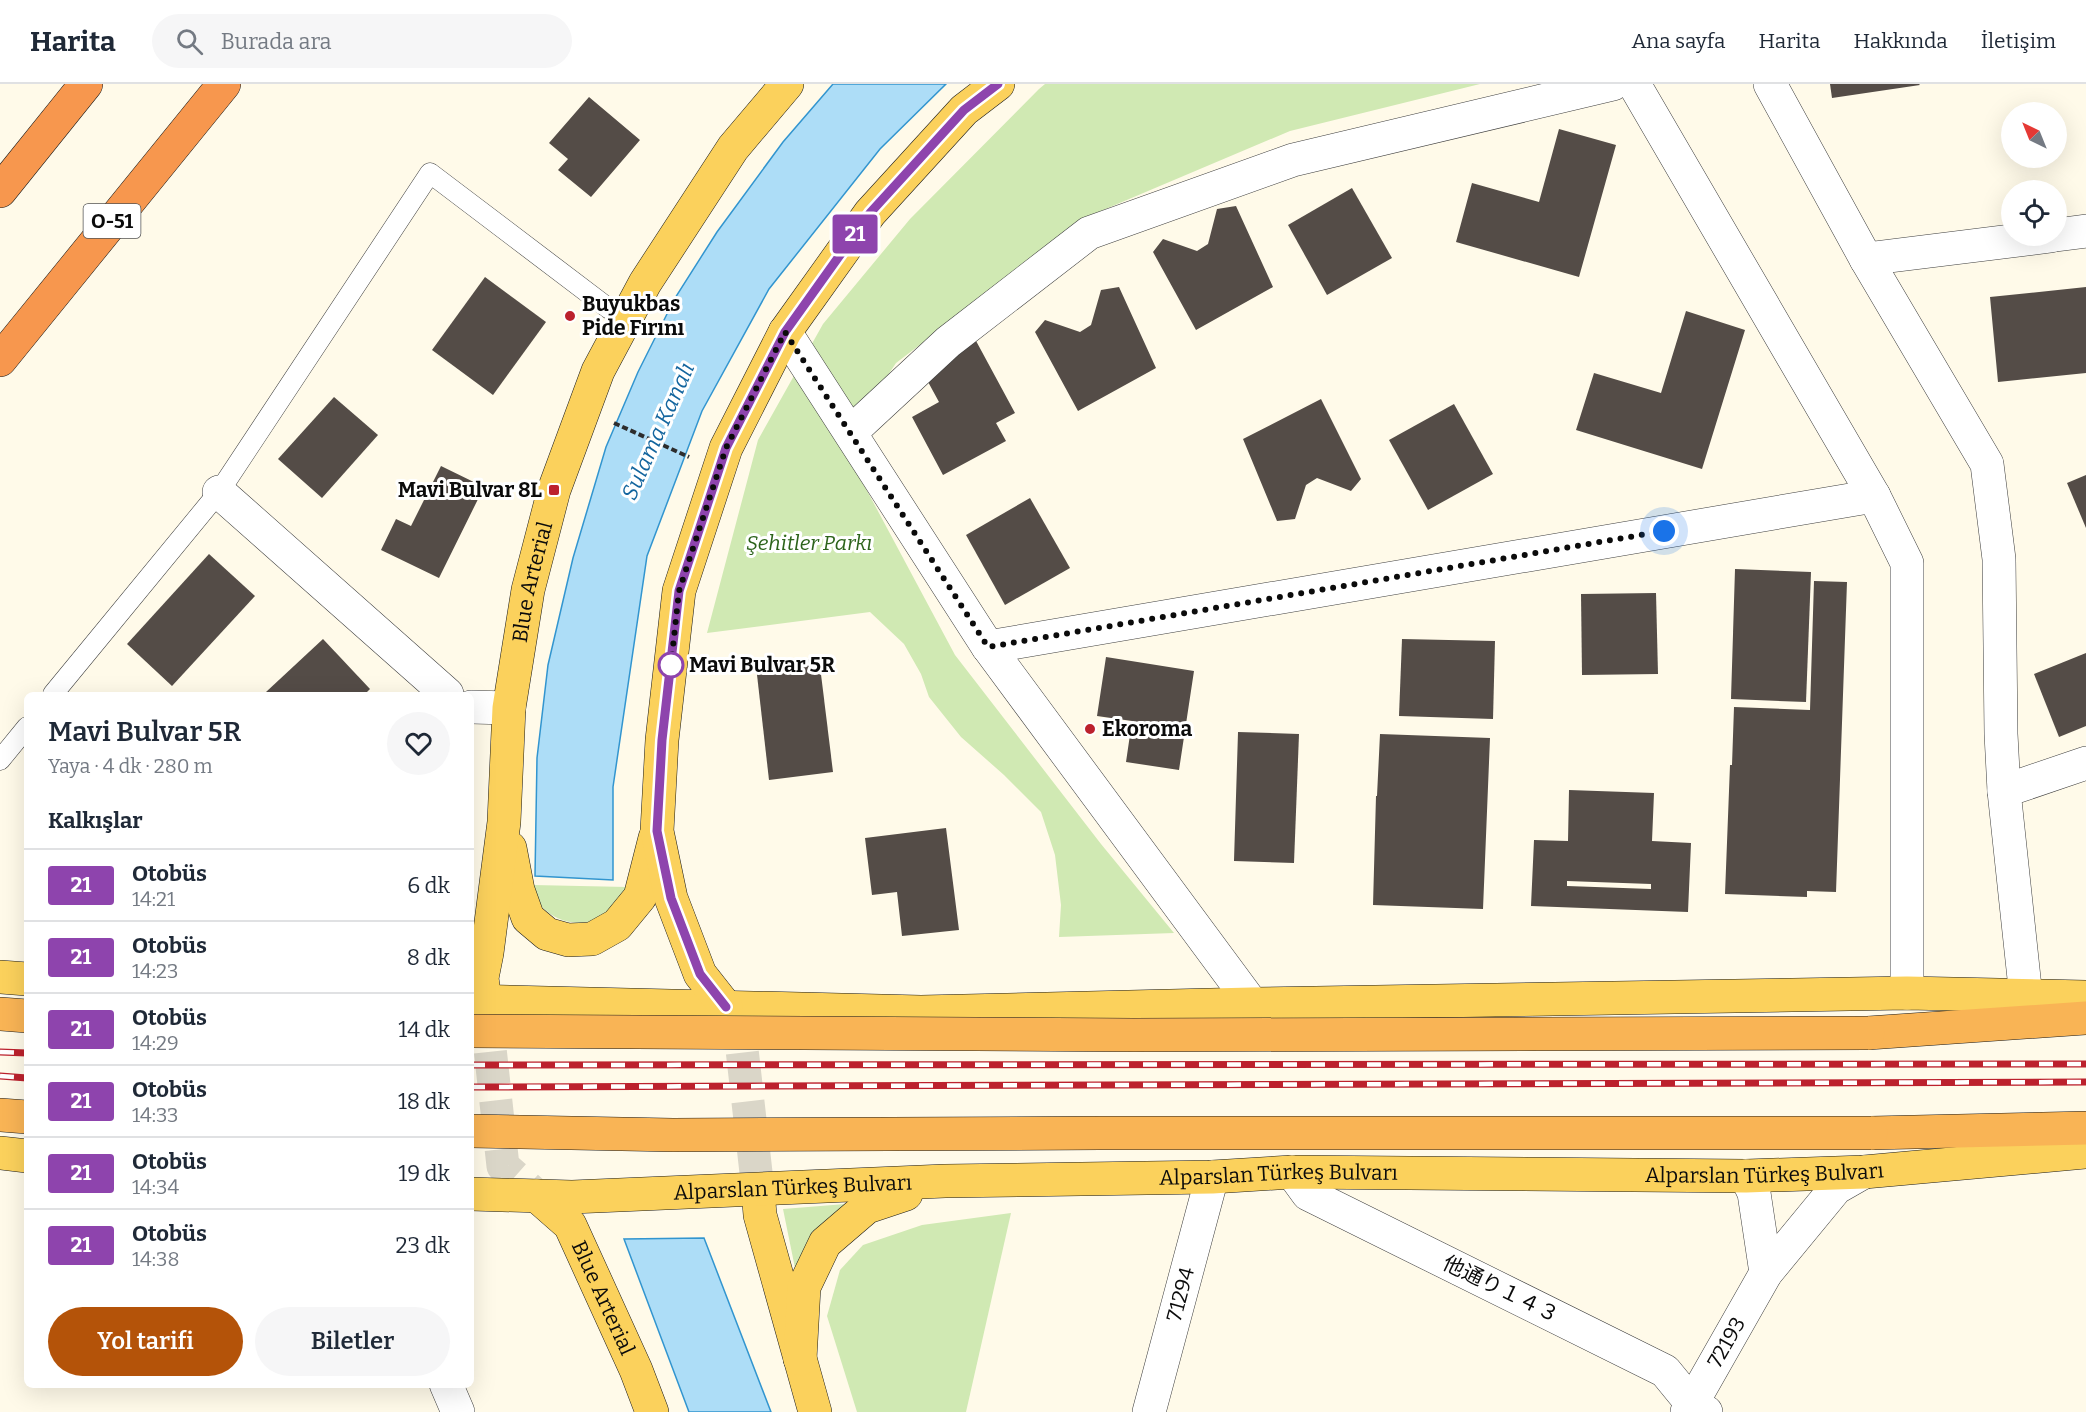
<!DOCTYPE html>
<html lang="tr">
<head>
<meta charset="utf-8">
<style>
  body { margin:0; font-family:Bitter,"Noto Sans SC","Noto Sans JP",serif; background:#f6f6f7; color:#1f2937; height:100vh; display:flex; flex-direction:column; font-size:22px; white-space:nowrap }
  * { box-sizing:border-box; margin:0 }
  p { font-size:20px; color:#747a83 }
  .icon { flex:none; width:33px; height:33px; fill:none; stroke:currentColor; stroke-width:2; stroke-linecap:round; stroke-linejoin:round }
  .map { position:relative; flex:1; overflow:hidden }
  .details { position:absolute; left:24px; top:608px; width:450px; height:696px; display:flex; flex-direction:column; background:#fff; border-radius:9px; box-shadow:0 6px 24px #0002 }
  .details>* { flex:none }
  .badge { padding:0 12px; border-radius:4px; font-size:21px; line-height:39px }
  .needle { width:39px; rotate:317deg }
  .buttons { position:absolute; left:2001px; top:18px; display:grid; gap:12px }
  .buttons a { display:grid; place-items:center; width:66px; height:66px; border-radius:50%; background:#fff; box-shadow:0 6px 24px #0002; font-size:30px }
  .you { position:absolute; width:30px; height:30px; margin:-15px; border:4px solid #fff; border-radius:50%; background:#1a73e8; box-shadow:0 0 0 9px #1a73e833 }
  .map>.badge { position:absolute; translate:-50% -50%; box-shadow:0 0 0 3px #fff }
  h2 { padding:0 24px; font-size:22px; line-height:54px }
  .round { display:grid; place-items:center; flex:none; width:63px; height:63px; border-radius:32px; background:#f6f6f7 }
  .summary { display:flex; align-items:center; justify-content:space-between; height:102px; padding:0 24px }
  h1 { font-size:28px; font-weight:600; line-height:45px }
  .button { display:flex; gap:12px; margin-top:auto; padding:12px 24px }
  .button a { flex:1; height:69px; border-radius:36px; background:#b45309; color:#fff; font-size:24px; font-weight:600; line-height:69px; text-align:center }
  .button a+a { background:#f6f6f7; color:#1f2937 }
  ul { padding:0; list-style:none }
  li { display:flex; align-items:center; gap:18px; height:72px; padding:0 24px; border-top:2px solid #e0e1e3 }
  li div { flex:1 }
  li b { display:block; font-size:22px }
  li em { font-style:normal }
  li .badge { min-width:66px; font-weight:700; text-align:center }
  header { display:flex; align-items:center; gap:36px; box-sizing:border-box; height:84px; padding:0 30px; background:#fff; border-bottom:2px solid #e0e1e3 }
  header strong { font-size:28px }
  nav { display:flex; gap:33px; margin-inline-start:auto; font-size:21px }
  .search { width:420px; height:54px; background:#f6f6f7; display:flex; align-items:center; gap:15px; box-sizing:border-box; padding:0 21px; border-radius:33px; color:#747a83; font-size:22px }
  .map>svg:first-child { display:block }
  .green { fill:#d0e9b3 }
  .water { fill:#adddf7; stroke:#3295cf; stroke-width:1.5 }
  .building { fill:#544c47; fill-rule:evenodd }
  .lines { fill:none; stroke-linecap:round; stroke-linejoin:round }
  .primary-tunnel { stroke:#dad6c8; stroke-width:33; stroke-dasharray:33 16; stroke-linecap:butt }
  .service-casing { stroke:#3e3e3e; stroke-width:21 }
  .minor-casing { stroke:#3e3e3e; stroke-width:34 }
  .primary-casing { stroke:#1c1c1c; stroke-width:34 }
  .trunk-casing { stroke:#1c1c1c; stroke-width:34 }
  .motorway-casing { stroke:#1c1c1c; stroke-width:34 }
  .path { stroke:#2d2d2d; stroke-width:4; stroke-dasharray:6 3; stroke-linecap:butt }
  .service { stroke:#fff; stroke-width:20 }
  .minor { stroke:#fff; stroke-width:33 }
  .primary { stroke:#fbd15c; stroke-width:33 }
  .trunk { stroke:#f9b455; stroke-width:33 }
  .motorway { stroke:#f7974e; stroke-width:33 }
  .rail-casing { stroke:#bc212d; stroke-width:7 }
  .rail { stroke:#fff; stroke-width:4.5; stroke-dasharray:14; stroke-linecap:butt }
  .trunk-bridge-casing { stroke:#1c1c1c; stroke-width:34; stroke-linecap:butt }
  .trunk-bridge { stroke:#f9b455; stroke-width:33 }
  .line-casing { stroke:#fff; stroke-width:14 }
  .line { stroke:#8e44ad; stroke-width:9 }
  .walk { stroke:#0b0b0b; stroke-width:6; stroke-dasharray:0 10.8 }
  .poi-dot { fill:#bc212d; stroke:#fff; stroke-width:2 }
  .stop-dot { fill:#fff; stroke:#8e44ad; stroke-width:3 }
  .labels { text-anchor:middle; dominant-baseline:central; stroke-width:6; stroke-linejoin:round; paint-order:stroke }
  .shield { fill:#fff; stroke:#545454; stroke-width:1.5 }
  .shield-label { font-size:20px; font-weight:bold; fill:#0b0b0b }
  .poi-label { font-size:21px; font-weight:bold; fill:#0b0b0b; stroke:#fff; text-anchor:start }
  .park-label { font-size:21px; font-style:italic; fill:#2c631b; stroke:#fff }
  .street-label { font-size:21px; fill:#0b0b0b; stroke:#fff }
  .stop-label { font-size:21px; font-weight:bold; fill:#0b0b0b; stroke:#fff; text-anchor:start }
  .water-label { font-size:22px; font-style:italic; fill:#13659e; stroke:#fff }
</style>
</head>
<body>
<header>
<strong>Harita</strong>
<div class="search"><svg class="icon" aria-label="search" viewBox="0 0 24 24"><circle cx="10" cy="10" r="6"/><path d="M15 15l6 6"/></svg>Burada ara</div>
<nav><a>Ana sayfa</a><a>Harita</a><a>Hakkında</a><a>İletişim</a></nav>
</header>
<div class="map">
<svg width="2086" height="1328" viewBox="0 0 2086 1328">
  <rect width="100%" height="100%" fill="#fffae9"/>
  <!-- green -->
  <g class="green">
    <polygon points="1045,0 1480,0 1290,47 1089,132 896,279 842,360 955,571 1101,760 1174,849 1059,853 1061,821 1055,771 1041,728 1004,691 961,653 929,613 921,590 904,560 870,528 707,549 758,356 823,240 910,135 1039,5"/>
    <path d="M 533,801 L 627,803 C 621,811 616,820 610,826 C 592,845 560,842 542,823 C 538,818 536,808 533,801 Z"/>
    <polygon points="858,1119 821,1144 795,1184 783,1125"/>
    <polygon points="1011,1129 966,1328 857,1328 827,1232 840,1186 863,1161 922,1141"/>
  </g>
  <!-- water -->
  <g class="water">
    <polygon points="833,0 946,0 880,65 769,205 702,327 647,472 613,703 613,796 535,792 537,674 548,581 573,474 606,363 638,288 675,214 717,148 783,58"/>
    <polygon points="704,1154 771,1328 689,1328 624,1155"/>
  </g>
  <!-- building -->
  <g class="building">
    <polygon points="1830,0 1919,0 1920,1 1832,14"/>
    <polygon points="589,13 640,56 591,113 558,86 568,75 549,59"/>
    <polygon points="1559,45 1616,61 1579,193 1456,158 1472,99 1539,118"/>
    <polygon points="1352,104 1392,174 1327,211 1288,141"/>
    <polygon points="1236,122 1273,203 1196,246 1153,168 1163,155 1197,167 1208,160 1217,125"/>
    <polygon points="485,193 546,238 493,311 432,266"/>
    <polygon points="1119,203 1156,284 1078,327 1035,248 1045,236 1080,248 1091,241 1101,206"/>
    <polygon points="2086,203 2086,289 1998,298 1990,213"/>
    <polygon points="1686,227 1745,246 1702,385 1576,346 1594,289 1661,309"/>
    <polygon points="975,255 1015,329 996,339 1006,357 943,391 912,333 939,318 921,285"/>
    <polygon points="334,313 378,351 322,414 278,375"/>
    <polygon points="1321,315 1361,395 1351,407 1317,394 1306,401 1295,435 1277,437 1243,355"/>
    <polygon points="1454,320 1493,390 1428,426 1389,356"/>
    <polygon points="441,382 484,403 439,494 381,466 396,435 411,442"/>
    <polygon points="2086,391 2086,444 2067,399"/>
    <polygon points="1030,414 1070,484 1005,521 966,451"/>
    <polygon points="209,470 255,512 172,602 127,560"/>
    <polygon points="1735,485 1811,488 1806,618 1731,615"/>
    <polygon points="1814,497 1847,498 1836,808 1807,807 1807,813 1725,810 1730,681 1732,681 1734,623 1810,626"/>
    <polygon points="1656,509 1658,590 1582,591 1581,510"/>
    <polygon points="323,555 370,605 365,610 268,610 266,608"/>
    <polygon points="1402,555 1495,557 1493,635 1399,632"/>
    <polygon points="2086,569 2086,642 2059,653 2034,590"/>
    <polygon points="1106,573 1194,587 1179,686 1126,678 1132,637 1097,632"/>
    <polygon points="819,574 833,688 769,696 756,582"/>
    <polygon points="1238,648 1299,650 1294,779 1234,777"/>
    <polygon points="1380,650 1490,654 1483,825 1373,821 1376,712 1377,712"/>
    <path d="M 1569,706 L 1654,709 L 1652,757 L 1691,759 L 1688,828 L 1531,822 L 1534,756 L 1568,757 ZM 1567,797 L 1651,800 L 1651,805 L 1567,802 Z"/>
    <polygon points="946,744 959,846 902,852 897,808 872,811 865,754"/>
  </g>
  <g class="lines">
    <!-- primary-tunnel -->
    <g class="primary-tunnel">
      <polyline points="485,919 503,1082 537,1112"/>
      <polyline points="727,924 739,939 758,1106"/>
    </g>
    <!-- service casing -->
    <g class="service-casing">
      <g id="service">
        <polyline points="53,610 219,408 430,89 608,224 626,234"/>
        <polyline points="0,676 27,643"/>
      </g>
    </g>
    <!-- minor casing -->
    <g class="minor-casing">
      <g id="minor">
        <polyline points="1634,0 1874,412 1907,479 1907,909"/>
        <polyline points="1770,0 1866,175 1987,380 1999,475 2001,650 2004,707 2026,913"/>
        <polyline points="2056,151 2086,147"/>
        <polyline points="1866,175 2051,152"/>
        <polyline points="785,248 988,563 1252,920"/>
        <polyline points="851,348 948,258 1089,149 1293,76 1613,0"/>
        <polyline points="219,408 447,610"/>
        <polyline points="988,563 1874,412"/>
        <polyline points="471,623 509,624"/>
        <polyline points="2004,707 2086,679"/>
        <polyline points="1292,1088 1308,1110 1665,1287 1692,1320 1706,1328"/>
        <polyline points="1746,1092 1754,1109 1766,1189"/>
        <polyline points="446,1300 458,1328"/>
        <path id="s1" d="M 1149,1328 L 1212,1093"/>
        <path id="s2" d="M 1687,1328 L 1766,1189 L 1836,1104 L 1864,1088"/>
      </g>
    </g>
    <!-- primary casing -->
    <g class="primary-casing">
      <g id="primary">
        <polyline points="510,764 518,806 528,834 547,850 568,856 592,855 617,841 640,813 655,754"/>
        <polyline points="0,893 27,895"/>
        <polyline points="471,917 921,928 1252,920 1907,909 2086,913"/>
        <path id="s3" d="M 485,917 L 482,894 L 487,869 L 504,738 L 509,624 L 528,506 L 554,406 L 598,287 L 645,199 L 733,64 L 787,0"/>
        <polyline points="726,923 700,890 671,814 657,747 662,656 679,507 726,364 785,248 870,129 964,26 998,0"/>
        <polyline points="0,1069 27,1072"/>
        <polyline points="758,1106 760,1131 815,1328"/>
        <path id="s4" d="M 471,1110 L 572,1113 L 945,1097 L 1212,1093 L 1292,1088 L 1746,1092 L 1864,1088 L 2086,1068"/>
        <path id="s5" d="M 537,1112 L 570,1141 L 636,1286 L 652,1328"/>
        <polyline points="800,1275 804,1203 825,1159 867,1123 906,1110"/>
      </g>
    </g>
    <!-- trunk casing -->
    <g class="trunk-casing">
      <g id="trunk">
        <polyline points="0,930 27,932"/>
        <polyline points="1868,949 2086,934"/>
        <polyline points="0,1031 27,1033"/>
        <polyline points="1871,1049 2086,1044"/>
      </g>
    </g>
    <!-- motorway casing -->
    <g class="motorway-casing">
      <g id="motorway">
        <polyline points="0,107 86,0"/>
        <polyline points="0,276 224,0"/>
      </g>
    </g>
    <!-- path -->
    <polyline class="path" points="614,339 689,373"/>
    <!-- service -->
    <use href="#service" class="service"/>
    <!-- minor -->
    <use href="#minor" class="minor"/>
    <!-- primary -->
    <use href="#primary" class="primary"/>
    <!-- trunk -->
    <use href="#trunk" class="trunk"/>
    <!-- motorway -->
    <use href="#motorway" class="motorway"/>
    <!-- rail casing -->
    <g class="rail-casing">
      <g id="rail">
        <polyline points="0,968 27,969"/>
        <polyline points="471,981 2086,980"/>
        <polyline points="0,992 27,994"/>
        <polyline points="471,1003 2086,998"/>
      </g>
    </g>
    <!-- rail -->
    <use href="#rail" class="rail"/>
    <!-- trunk-bridge casing -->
    <g class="trunk-bridge-casing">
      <g id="trunk-bridge">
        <polyline points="471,947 1134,951 1868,949"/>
        <polyline points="471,1047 673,1051 1101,1049 1871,1049"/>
      </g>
    </g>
    <!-- trunk-bridge -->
    <use href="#trunk-bridge" class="trunk-bridge"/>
  </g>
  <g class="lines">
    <!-- line casing -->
    <g class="line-casing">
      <polyline id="line" points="726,923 700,890 671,814 657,747 662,656 679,507 726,364 785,248 870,129 964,26 998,0"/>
    </g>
    <!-- line -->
    <use href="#line" class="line"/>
    <!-- walk -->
    <polyline class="walk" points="671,581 679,507 726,364 785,248 988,563 1664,447"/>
  </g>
  <!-- markers -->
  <g class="poi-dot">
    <circle cx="570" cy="232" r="6"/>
    <rect x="548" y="400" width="12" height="12" rx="3"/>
    <circle cx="1090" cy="645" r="6"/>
  </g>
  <circle class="stop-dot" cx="671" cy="581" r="12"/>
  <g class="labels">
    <!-- shield labels -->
    <rect class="shield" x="83.5" y="120" width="57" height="34" rx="4.5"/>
    <g class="shield-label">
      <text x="112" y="137">O-51</text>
    </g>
    <!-- poi labels -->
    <g class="poi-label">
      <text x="582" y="220">Buyukbas<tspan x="582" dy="24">Pide Fırını</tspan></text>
      <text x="542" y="406" text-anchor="end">Mavi Bulvar 8L</text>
      <text x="1102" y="645">Ekoroma</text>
    </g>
    <!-- park labels -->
    <g class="park-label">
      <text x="809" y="459">Şehitler Parkı</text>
    </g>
    <!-- street labels -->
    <g class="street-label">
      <text stroke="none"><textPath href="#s3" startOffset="423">Blue Arterial</textPath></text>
      <text stroke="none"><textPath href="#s4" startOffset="1294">Alparslan Türkeş Bulvarı</textPath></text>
      <text stroke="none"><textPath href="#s4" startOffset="808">Alparslan Türkeş Bulvarı</textPath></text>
      <text stroke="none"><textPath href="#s4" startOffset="322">Alparslan Türkeş Bulvarı</textPath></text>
      <text transform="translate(1501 1205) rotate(26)">他通り１４３</text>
      <text stroke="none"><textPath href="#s1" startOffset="122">71294</textPath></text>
      <text stroke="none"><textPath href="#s5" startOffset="124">Blue Arterial</textPath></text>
      <text stroke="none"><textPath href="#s2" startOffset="80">72193</textPath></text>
    </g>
    <!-- stop labels -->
    <g class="stop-label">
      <text x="689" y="581">Mavi Bulvar 5R</text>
    </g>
    <!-- water labels -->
    <g class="water-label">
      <text transform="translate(658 347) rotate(-66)">Sulama Kanalı</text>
    </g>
  </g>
</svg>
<div class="buttons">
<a><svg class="needle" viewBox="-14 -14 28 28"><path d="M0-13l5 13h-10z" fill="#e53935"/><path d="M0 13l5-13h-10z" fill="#747a83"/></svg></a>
<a><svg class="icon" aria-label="locate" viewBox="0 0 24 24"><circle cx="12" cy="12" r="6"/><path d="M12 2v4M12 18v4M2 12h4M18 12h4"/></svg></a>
</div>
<div class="you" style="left:1664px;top:447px"></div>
<b class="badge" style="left:855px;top:150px;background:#8e44ad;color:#fff">21</b>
<section class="details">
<div class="summary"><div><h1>Mavi Bulvar 5R</h1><p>Yaya · 4 dk · 280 m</p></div><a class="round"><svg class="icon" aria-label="heart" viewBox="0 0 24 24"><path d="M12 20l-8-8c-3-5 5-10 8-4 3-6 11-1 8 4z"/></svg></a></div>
<h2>Kalkışlar</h2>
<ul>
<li><span class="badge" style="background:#8e44ad;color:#fff">21</span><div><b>Otobüs</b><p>14:21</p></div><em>6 dk</em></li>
<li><span class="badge" style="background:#8e44ad;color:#fff">21</span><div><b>Otobüs</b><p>14:23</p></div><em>8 dk</em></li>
<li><span class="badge" style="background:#8e44ad;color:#fff">21</span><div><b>Otobüs</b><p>14:29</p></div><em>14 dk</em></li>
<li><span class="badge" style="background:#8e44ad;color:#fff">21</span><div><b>Otobüs</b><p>14:33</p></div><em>18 dk</em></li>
<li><span class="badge" style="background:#8e44ad;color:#fff">21</span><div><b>Otobüs</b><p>14:34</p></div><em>19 dk</em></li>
<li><span class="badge" style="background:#8e44ad;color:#fff">21</span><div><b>Otobüs</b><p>14:38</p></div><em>23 dk</em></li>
</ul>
<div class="button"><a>Yol tarifi</a><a>Biletler</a></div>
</section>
</div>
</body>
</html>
